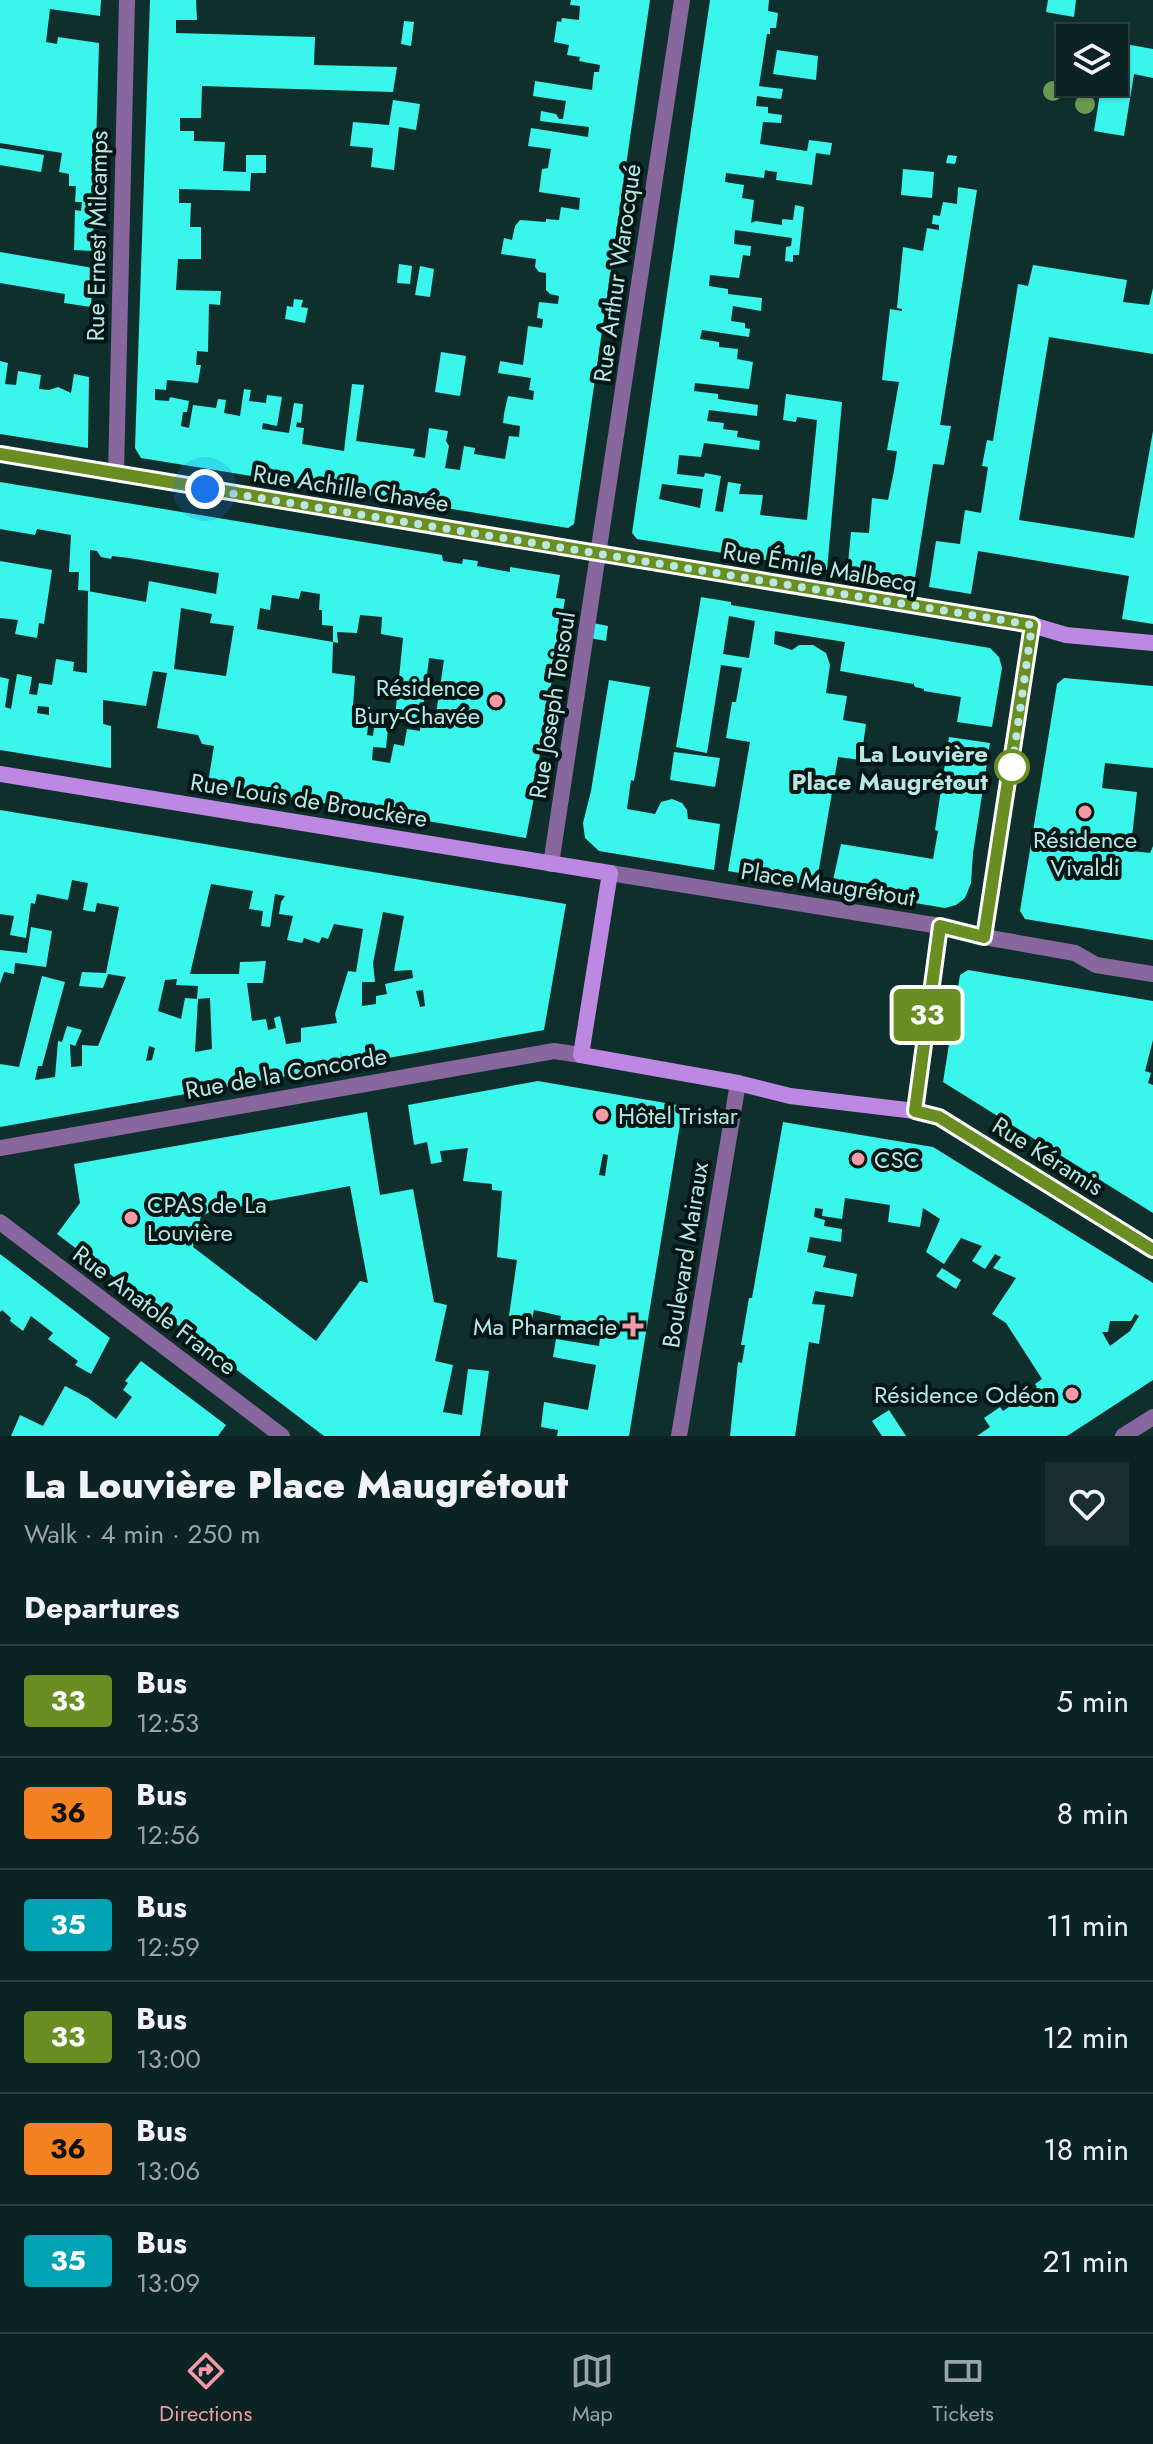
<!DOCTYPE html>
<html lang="en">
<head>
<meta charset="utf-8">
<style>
  body { margin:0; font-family:Jost,sans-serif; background:#192f2f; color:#f1f3f6; height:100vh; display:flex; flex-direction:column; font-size:30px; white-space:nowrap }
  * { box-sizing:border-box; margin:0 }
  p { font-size:26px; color:#9aa4a5 }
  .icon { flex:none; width:44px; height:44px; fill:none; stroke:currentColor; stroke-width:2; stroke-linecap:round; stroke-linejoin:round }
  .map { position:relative; height:1436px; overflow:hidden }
  .panel { display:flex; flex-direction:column; background:#0b2322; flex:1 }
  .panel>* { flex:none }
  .badge { padding:0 16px; border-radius:6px; font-size:28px; line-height:52px }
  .controls { position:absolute; left:1056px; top:24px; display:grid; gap:16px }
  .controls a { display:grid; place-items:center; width:72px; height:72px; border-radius:0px; background:#0b2322; box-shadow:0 2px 6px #0004,0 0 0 2px #2b4040; font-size:40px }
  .you { position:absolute; width:40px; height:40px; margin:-20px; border:6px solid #fff; border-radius:50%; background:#1a73e8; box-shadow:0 0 0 12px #1a73e833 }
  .map>.badge { position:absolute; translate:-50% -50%; box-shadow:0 0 0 4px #fff }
  h2 { padding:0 24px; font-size:30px; line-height:72px }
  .round { display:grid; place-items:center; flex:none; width:84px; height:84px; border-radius:0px; background:#192f2f }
  .summary { display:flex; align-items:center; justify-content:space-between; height:136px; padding:0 24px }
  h1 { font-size:38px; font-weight:800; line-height:60px }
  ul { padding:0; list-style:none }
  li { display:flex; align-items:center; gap:24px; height:112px; padding:0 24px; border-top:2px solid #2b4040 }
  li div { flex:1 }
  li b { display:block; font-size:30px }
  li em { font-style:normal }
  li .badge { min-width:88px; font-weight:700; text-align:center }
  .menu { display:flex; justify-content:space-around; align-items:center; height:112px; border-top:2px solid #2b4040; background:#0b2322; font-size:22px; color:#9aa4a5 }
  .menu a { display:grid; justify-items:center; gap:4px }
  .menu .current { color:#f39aa8 }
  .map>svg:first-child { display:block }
  .building { fill:#3af5ec; fill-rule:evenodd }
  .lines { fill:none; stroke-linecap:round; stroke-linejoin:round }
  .street { stroke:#87679e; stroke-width:16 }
  .secondary { stroke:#bc88e2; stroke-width:16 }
  .tree { fill:#6a9a52 }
  .line-casing { stroke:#fff; stroke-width:18 }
  .line { stroke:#6b8e23; stroke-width:12 }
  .walk { stroke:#bae7e3; stroke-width:8; stroke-dasharray:0 14.4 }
  .poi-dot { fill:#f39aa8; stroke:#021614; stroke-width:3 }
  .stop-dot { fill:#fff; stroke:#6b8e23; stroke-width:4 }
  .labels { text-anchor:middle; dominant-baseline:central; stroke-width:8; stroke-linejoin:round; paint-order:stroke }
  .street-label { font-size:24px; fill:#bae7e3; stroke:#021614 }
  .poi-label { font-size:24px; fill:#bae7e3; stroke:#021614; text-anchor:end }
  .stop-label { font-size:24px; font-weight:bold; fill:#bae7e3; stroke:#021614; text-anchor:end }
</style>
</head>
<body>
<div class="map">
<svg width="1153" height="1436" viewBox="0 0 1153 1436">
  <rect width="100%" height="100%" fill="#0f2f2d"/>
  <!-- building -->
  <g class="building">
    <polygon points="0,0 101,0 100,16 50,9 46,42 57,44 58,37 99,43 93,251 74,250 75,210 81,211 82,202 75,202 76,186 69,186 69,174 59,172 62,153 0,143"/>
    <polygon points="150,0 196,0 197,20 176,20 176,33 315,37 314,65 397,67 393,92 202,86 201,118 180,118 180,131 194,131 194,141 225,142 223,171 246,172 246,155 266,155 266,173 251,173 250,191 179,189 179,203 191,203 190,227 201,227 201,259 178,259 176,290 221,291 220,305 209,304 208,352 197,351 196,365 201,365 198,383 167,380 166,390 155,389 155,400 169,401 170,397 189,401 187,412 183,412 181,426 189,428 193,405 216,408 218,399 226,400 224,413 240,416 244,389 251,390 249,401 266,403 267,395 282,397 277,426 263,423 262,429 289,433 294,403 303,404 301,423 297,422 296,427 304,428 302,444 344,451 352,384 364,385 356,441 415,449 413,456 425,458 429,428 448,431 446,441 449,446 445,468 460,470 464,446 475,448 474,454 505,459 509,436 519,437 520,426 503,423 504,414 508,396 533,400 534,391 529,390 531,378 498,373 500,361 523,365 528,326 542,328 543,319 537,318 539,302 558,304 559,296 550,294 546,290 546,273 539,272 535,267 536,259 501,254 504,238 512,240 515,226 520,220 546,222 546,219 559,220 561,207 579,210 580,198 539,192 542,169 548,168 551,149 528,146 531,128 588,137 589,127 540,121 541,111 556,114 559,119 563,119 566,101 533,96 535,81 592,90 594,72 599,72 600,65 579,61 580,57 567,55 569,45 554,42 557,21 561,22 562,18 579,20 580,6 570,5 571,0 650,0 574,524 568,528 141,458 135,448"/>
    <path d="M 710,0 L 769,0 L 768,11 L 778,13 L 776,28 L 770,28 L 770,34 L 767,34 L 759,86 L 783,89 L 781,99 L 757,96 L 756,106 L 768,107 L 768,113 L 782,115 L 781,123 L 763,122 L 760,144 L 807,151 L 809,140 L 832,143 L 830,155 L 816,153 L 812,185 L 776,180 L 777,172 L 769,171 L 765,170 L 764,178 L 726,173 L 725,182 L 744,185 L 742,198 L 754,200 L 751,223 L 756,221 L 782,225 L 782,219 L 793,220 L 795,205 L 804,207 L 799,255 L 793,255 L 793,262 L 785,261 L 786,247 L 791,246 L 792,238 L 735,230 L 734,244 L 751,246 L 750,256 L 743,255 L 739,278 L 710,275 L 709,286 L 728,289 L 728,294 L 762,298 L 761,311 L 733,306 L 731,321 L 745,323 L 745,328 L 750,329 L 749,337 L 702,330 L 700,339 L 719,342 L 719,347 L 738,349 L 737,359 L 753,362 L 749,389 L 695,383 L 694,391 L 718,394 L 718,399 L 758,405 L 757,416 L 709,410 L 707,421 L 724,423 L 723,429 L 738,431 L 737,437 L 760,441 L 759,450 L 704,443 L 701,457 L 679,455 L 677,474 L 704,477 L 705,473 L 721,476 L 715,511 L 723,512 L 728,482 L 741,484 L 739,494 L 763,495 L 760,515 L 807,520 L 817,420 L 797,417 L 796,422 L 783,420 L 786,394 L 842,402 L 827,570 L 637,539 L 632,533 ZM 662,484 L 703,489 L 700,508 L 659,499 Z"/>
    <polygon points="1048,0 1076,0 1074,17 1046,12"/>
    <polygon points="404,21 414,22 411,46 401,44"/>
    <polygon points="1114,42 1153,49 1153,78 1134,74 1124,136 1094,131 1102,82 1114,82"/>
    <polygon points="777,50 818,56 816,80 773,74"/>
    <polygon points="393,100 420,104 416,130 399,127 394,170 371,167 373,148 350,146 353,122 389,125"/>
    <polygon points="0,148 44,155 41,172 0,165"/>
    <polygon points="948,155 957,156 955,164 946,163"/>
    <polygon points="903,169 934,172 932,198 901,195"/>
    <polygon points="958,187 977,190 940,425 951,426 944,465 933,464 914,584 847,574 851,532 869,533 872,498 888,500 894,471 897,451 887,450 899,382 882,380 890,309 902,311 902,309 897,308 903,247 923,251 927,228 939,230 939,225 932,224 933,215 940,216 943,202 957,204"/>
    <polygon points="0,252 93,268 91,307 64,303 65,294 0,283"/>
    <polygon points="399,264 412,266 410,284 397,283"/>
    <polygon points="1033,265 1127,280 1123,302 1149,305 1153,288 1153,354 1049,337 1019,520 1134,538 1153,431 1153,624 1122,619 1129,576 978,551 971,594 929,587 936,541 960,544 965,510 981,513 988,467 982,466 987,440 993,441 1018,284 1028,286"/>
    <polygon points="420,266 434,269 430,297 415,295"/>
    <polygon points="294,299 303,300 301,307 308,308 305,323 285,319 287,306 293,307"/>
    <polygon points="441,352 466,356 460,396 435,392"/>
    <polygon points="0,361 8,363 5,384 16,385 18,371 41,375 39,389 49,390 58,387 71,393 74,374 89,377 88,448 0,434"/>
    <path d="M 0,482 L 442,555 L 443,561 L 462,564 L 463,559 L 478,561 L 477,566 L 510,572 L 510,567 L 560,575 L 556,598 L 565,599 L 537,772 L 539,772 L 526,838 L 208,783 L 214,746 L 202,744 L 198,735 L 157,728 L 167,673 L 153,671 L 146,706 L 103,700 L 103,724 L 111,726 L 111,768 L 0,750 L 0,677 L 9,679 L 5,707 L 11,709 L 17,674 L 32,677 L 29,694 L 37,695 L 39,683 L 52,685 L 56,659 L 74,662 L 73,671 L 87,673 L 88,591 L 146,602 L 149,581 L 216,594 L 219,573 L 129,558 L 112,556 L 111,559 L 101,557 L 97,551 L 90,550 L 90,591 L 78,590 L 79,572 L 69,572 L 71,535 L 37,529 L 35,535 L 0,529 ZM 301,591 L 320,594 L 319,610 L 322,610 L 322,625 L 333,626 L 333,642 L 257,629 L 260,608 L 270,610 L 272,595 L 299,599 ZM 181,608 L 212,614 L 210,623 L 234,626 L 226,676 L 174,669 ZM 360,615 L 382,617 L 381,634 L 403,638 L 395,717 L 421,719 L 420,731 L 407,729 L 404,746 L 394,744 L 390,763 L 372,760 L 373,747 L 386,748 L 388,728 L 374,728 L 373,736 L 367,735 L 370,707 L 353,707 L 355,676 L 332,673 L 333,642 L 338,643 L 337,632 L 357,633 ZM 429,658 L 444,660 L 436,714 L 423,709 ZM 38,706 L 49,707 L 49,715 L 37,713 Z"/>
    <polygon points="0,561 52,570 44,624 39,623 37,638 15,634 18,620 0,618"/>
    <path d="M 701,597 L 731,602 L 731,605 L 990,648 L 999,657 L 1002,668 L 992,727 L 957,722 L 961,697 L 924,691 L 924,689 L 915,687 L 913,682 L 913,684 L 840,671 L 845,642 L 775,631 L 774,644 L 792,650 L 799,645 L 813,645 L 826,653 L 830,665 L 826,693 L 847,696 L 843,720 L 866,724 L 861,760 L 838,757 L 816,886 L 728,871 L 750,742 L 726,738 L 732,702 L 736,702 L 742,668 L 721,665 L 707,753 L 676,747 ZM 729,616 L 755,621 L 749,658 L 723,654 Z"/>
    <polygon points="593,623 608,626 606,641 590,638"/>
    <polygon points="1064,678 1153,686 1153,768 1105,763 1102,788 1137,792 1132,837 1097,833 1095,847 1150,853 1153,846 1153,940 1025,919 1020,911 1057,684"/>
    <polygon points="609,680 650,687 634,781 631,780 627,809 655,814 661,802 672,799 682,803 687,810 688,819 720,824 714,870 599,851 585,838 583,823 591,791"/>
    <polygon points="949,737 990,743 973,853 971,883 965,898 956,905 945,908 831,889 841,844 933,859 938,831 935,830"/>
    <polygon points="674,752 720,758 715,787 670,780"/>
    <path d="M 0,810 L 566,904 L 544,1030 L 344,1066 L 340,1051 L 343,1066 L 0,1127 L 0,1064 L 19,1067 L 42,976 L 65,982 L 42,1066 L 38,1066 L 35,1080 L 55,1077 L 58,1041 L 62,1042 L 67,1026 L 82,1030 L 75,1046 L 70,1044 L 71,1067 L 82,1066 L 82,1045 L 98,1046 L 126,977 L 108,974 L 103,988 L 79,986 L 82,972 L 106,973 L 119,907 L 97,903 L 95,912 L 83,910 L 88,883 L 72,880 L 68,900 L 37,894 L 35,904 L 31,903 L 26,938 L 10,935 L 14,916 L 0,914 ZM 211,884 L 253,891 L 249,909 L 263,911 L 261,926 L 270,927 L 275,894 L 285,896 L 281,902 L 279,914 L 293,916 L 287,940 L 302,943 L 304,938 L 319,943 L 322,937 L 328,939 L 334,924 L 363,929 L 356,972 L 348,971 L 335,1014 L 337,1023 L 301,1028 L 301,1042 L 286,1044 L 280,1016 L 274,1018 L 276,1028 L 268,1030 L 266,1019 L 252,1021 L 247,983 L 263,983 L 266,961 L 240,962 L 239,974 L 190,974 ZM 383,912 L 404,916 L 394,971 L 412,970 L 413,978 L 385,984 L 387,994 L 376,996 L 376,1004 L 362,1006 L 362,982 L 375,982 L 373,963 ZM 177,979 L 176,985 L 198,986 L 197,999 L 210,998 L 212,1049 L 195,1052 L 198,999 L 185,998 L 181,1019 L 158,1011 L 165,980 ZM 423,990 L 425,1006 L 420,1007 L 416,991 ZM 149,1046 L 155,1048 L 152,1060 L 146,1061 Z"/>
    <polygon points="31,927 52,931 46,967 15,963 14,974 4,972 0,984 0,950 27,953"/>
    <polygon points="968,970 1153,1001 1153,1040 1145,1071 1151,1073 1148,1083 1153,1085 1153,1213 943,1082 960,975"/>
    <path d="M 538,1081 L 683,1106 L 629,1436 L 557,1436 L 558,1430 L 541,1427 L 544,1402 L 588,1410 L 596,1365 L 553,1357 L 556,1339 L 599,1346 L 601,1330 L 560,1324 L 561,1316 L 534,1310 L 532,1319 L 509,1316 L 517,1260 L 497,1257 L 502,1191 L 492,1190 L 492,1184 L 463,1181 L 468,1148 L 440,1151 L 442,1162 L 431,1164 L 427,1142 L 414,1145 L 408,1105 ZM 603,1154 L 608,1155 L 605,1176 L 599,1175 Z"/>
    <path d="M 367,1112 L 380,1195 L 413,1189 L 434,1302 L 447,1305 L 435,1361 L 453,1365 L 443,1412 L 462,1415 L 468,1369 L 489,1371 L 480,1436 L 324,1436 L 57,1234 L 80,1203 L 74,1164 ZM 350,1186 L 368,1283 L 360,1281 L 316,1341 L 193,1247 L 201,1216 L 210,1212 Z"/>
    <path d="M 783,1122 L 933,1147 L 1153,1283 L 1153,1380 L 1067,1436 L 977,1436 L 990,1427 L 984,1418 L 1000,1407 L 1003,1411 L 1037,1387 L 1035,1384 L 1042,1379 L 1006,1323 L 992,1314 L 1016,1278 L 993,1268 L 1001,1257 L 995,1254 L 985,1269 L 972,1261 L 982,1246 L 961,1238 L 944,1264 L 926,1252 L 940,1219 L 923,1208 L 920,1227 L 888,1222 L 890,1205 L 845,1198 L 842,1219 L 822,1216 L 823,1209 L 815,1208 L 814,1217 L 825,1220 L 824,1226 L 842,1229 L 841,1242 L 810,1237 L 807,1252 L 826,1256 L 823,1267 L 857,1274 L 853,1297 L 815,1291 L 812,1304 L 825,1305 L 819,1344 L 809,1342 L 795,1436 L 730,1436 L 738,1362 L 742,1363 L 745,1345 L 741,1345 L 749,1298 L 752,1298 ZM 1135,1314 L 1139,1316 L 1130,1331 L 1110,1346 L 1102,1332 L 1108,1332 L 1110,1321 L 1131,1321 Z"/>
    <polygon points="0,1254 110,1338 91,1374 75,1365 78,1361 48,1339 53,1333 31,1316 23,1331 10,1321 11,1318 2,1310 0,1312"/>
    <polygon points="942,1268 961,1280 956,1289 936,1276"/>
    <polygon points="141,1361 226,1425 218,1436 11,1436 20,1415 43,1426 65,1386 88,1398 116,1419 132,1397 123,1390 128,1383 125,1381"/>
    <polygon points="889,1410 906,1436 882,1436 872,1421"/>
  </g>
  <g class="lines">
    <!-- street -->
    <g class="street">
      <polyline points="116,473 127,0"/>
      <polyline points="551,864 682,0"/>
      <polyline points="610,873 940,926 984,937 1075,953 1096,965 1153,974"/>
      <polyline points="984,937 1032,625"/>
      <polyline points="915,1111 940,926"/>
      <polyline points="0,1148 554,1051 581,1055"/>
      <polyline points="0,1222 282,1436"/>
      <polyline points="679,1436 738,1083"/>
      <polyline points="1123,1436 1153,1417"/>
    </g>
    <!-- secondary -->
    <g class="secondary">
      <polyline points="0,454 1032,625 1066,635 1153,643"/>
      <polyline points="0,774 610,873 581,1055 738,1083 790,1096 915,1111 939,1117 1153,1250"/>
    </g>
  </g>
  <!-- trees -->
  <g class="tree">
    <circle cx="1053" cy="91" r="10"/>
    <circle cx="1085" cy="104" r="10"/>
  </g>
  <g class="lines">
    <!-- line casing -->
    <g class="line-casing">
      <polyline id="line" points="0,454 1032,625 984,937 940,926 915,1111 939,1117 1153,1250"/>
    </g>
    <!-- line -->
    <use href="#line" class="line"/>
    <!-- walk -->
    <polyline class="walk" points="205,489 1032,625 1012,767"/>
  </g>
  <!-- markers -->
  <g class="poi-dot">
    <circle cx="496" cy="701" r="8"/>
    <circle cx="1085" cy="812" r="8"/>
    <circle cx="602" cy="1115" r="8"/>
    <circle cx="858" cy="1159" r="8"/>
    <circle cx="131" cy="1218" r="8"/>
    <path d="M629 1314h8v8h8v8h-8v8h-8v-8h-8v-8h8z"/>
    <circle cx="1072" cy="1394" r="8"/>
  </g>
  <circle class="stop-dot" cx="1012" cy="767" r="16"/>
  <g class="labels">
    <!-- street labels -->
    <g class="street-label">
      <text transform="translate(97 236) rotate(-89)">Rue Ernest Milcamps</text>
      <text transform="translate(617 273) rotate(-82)">Rue Arthur Warocqué</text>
      <text transform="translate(351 488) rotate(9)">Rue Achille Chavée</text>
      <text transform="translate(820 567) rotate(10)">Rue Émile Malbecq</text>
      <text transform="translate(552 705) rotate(-81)">Rue Joseph Toisoul</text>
      <text transform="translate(309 800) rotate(9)">Rue Louis de Brouckère</text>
      <text transform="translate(828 884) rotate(9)">Place Maugrétout</text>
      <text transform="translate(286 1073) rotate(-10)">Rue de la Concorde</text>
      <text transform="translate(1048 1156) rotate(32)">Rue Kéramis</text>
      <text transform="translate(685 1255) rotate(-81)">Boulevard Mairaux</text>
      <text transform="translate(155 1310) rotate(37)">Rue Anatole France</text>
    </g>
    <!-- poi labels -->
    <g class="poi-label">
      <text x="480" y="687">Résidence<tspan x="480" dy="28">Bury-Chavée</tspan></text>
      <text x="1085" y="839" text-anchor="middle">Résidence<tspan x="1085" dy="28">Vivaldi</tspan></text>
      <text x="618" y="1115" text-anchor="start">Hôtel Tristar</text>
      <text x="874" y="1159" text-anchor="start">CSC</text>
      <text x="147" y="1204" text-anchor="start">CPAS de La<tspan x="147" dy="28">Louvière</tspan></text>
      <text x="617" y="1326">Ma Pharmacie</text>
      <text x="1056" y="1394">Résidence Odéon</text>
    </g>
    <!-- stop labels -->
    <g class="stop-label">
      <text x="988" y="753">La Louvière<tspan x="988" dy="28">Place Maugrétout</tspan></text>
    </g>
  </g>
</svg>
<div class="controls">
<a><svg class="icon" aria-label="layers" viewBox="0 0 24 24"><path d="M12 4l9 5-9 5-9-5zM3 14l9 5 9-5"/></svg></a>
</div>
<div class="you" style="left:205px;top:489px"></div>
<b class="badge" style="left:927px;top:1015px;background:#6b8e23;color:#fff">33</b>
</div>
<section class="panel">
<div class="summary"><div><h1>La Louvière Place Maugrétout</h1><p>Walk · 4 min · 250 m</p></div><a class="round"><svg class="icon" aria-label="heart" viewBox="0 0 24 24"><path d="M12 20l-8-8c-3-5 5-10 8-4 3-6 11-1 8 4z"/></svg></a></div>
<h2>Departures</h2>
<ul>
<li><span class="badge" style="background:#6b8e23;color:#fff">33</span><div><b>Bus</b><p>12:53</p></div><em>5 min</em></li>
<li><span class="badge" style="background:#f58220;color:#111">36</span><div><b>Bus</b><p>12:56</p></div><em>8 min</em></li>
<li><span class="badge" style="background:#00a3b4;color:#fff">35</span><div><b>Bus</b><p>12:59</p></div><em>11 min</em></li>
<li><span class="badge" style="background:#6b8e23;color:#fff">33</span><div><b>Bus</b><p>13:00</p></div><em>12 min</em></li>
<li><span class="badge" style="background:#f58220;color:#111">36</span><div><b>Bus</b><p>13:06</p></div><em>18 min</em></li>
<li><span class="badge" style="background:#00a3b4;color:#fff">35</span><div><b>Bus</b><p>13:09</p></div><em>21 min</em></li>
</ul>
</section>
<nav class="menu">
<a class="current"><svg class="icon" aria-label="directions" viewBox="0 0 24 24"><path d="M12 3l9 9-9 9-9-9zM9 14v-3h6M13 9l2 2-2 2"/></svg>Directions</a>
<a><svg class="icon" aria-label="map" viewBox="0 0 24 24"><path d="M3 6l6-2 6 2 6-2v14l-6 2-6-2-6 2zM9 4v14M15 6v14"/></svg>Map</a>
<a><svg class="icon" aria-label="tickets" viewBox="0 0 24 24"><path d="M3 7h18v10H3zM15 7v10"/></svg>Tickets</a>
</nav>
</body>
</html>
